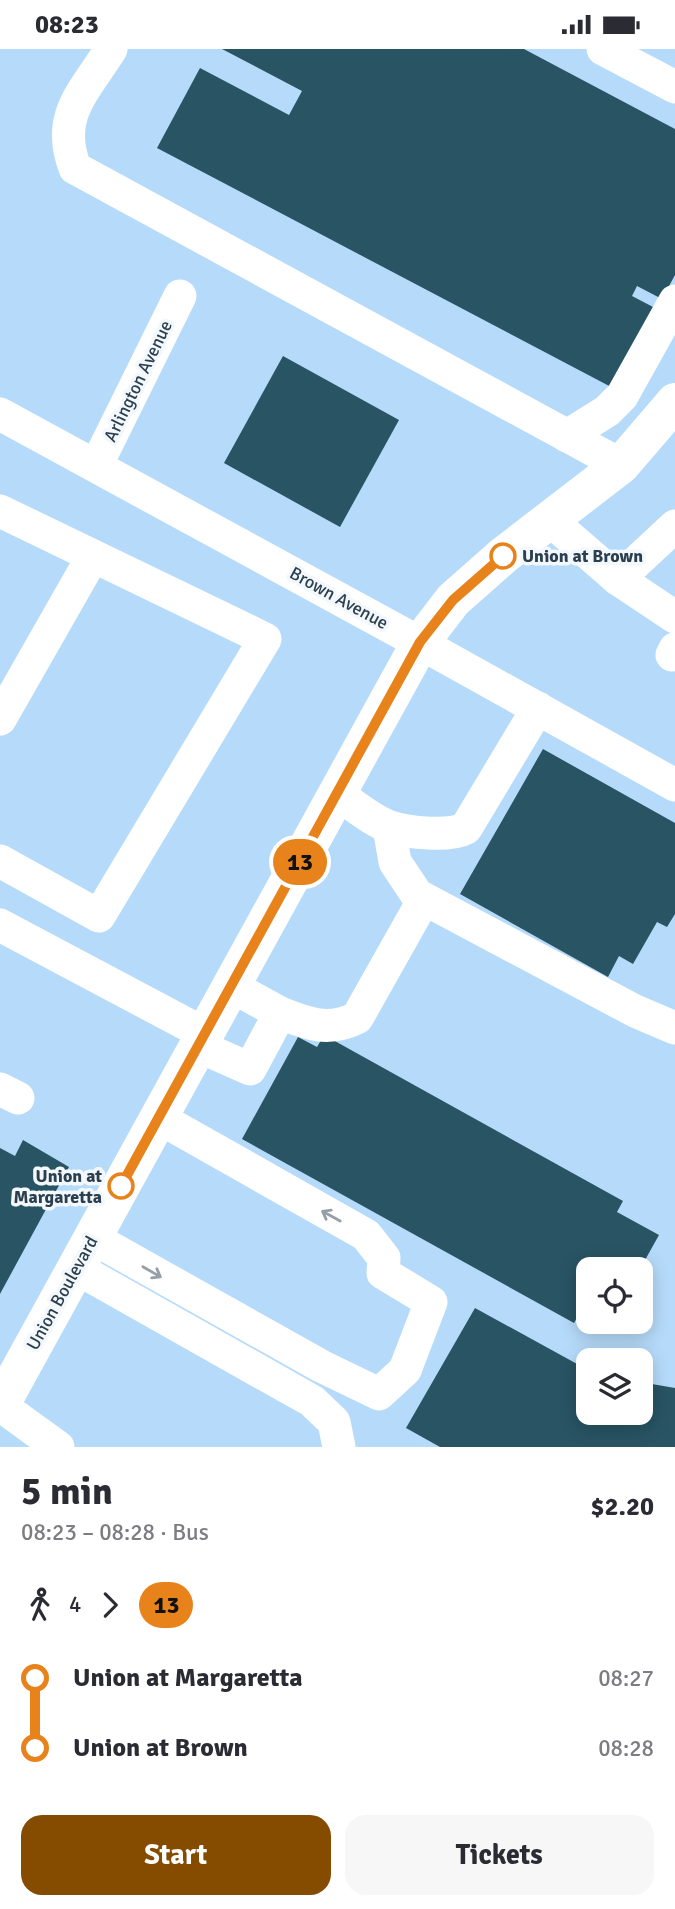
<!DOCTYPE html>
<html lang="en">
<head>
<meta charset="utf-8">
<style>
  body { margin:0; font-family:Signika,sans-serif; background:#f7f7f7; color:#2b2b33; height:100vh; display:flex; flex-direction:column; font-size:26px; white-space:nowrap }
  * { box-sizing:border-box; margin:0 }
  p { font-size:23px; color:#7c7c81 }
  .icon { flex:none; width:38px; height:38px; fill:none; stroke:currentColor; stroke-width:2; stroke-linecap:round; stroke-linejoin:round }
  .map { position:relative; height:1398px; overflow:hidden }
  .details { display:flex; flex-direction:column; background:#fff; flex:1 }
  .details>* { flex:none }
  .badge { padding:0 14px; border-radius:23px; font-size:24px; line-height:46px }
  .tools { position:absolute; left:576px; top:1208px; display:grid; gap:14px }
  .tools a { display:grid; place-items:center; width:77px; height:77px; border-radius:14px; background:#fff; box-shadow:0 4px 18px #0003; font-size:35px }
  .map>.badge { position:absolute; translate:-50% -50%; box-shadow:0 0 0 4px #fff }
  .legs { display:flex; align-items:center; gap:10px; height:77px; padding:0 21px; font-size:23px }
  .legs p { margin-inline-start:auto }
  .headline { display:flex; align-items:center; justify-content:space-between; height:119px; padding:0 21px }
  h1 { font-size:38px; font-weight:800; line-height:52px }
  .button { display:flex; gap:14px; margin-top:auto; padding:14px 21px }
  .button a { flex:1; height:80px; border-radius:21px; background:#854c00; color:#fff; font-size:28px; font-weight:800; line-height:80px; text-align:center }
  .button a+a { background:#f7f7f7; color:#2b2b33 }
  ul { padding:0 21px; list-style:none }
  li { display:flex; align-items:center; gap:24px; height:70px; font-size:26px }
  li i { display:grid; place-items:center; width:10px; height:100%; margin:0 9px; background:currentColor }
  li i::after { content:''; width:18px; height:18px; margin:-9px; border:5px solid; border-radius:50%; background:#fff }
  li p { margin-inline-start:auto }
  li:first-child i { background:linear-gradient(#0000 50%,currentColor 0) }
  li:last-child i { background:linear-gradient(currentColor 50%,#0000 0) }
  .status { display:flex; justify-content:space-between; align-items:center; height:49px; padding:0 35px; background:#fff; direction:ltr }
  .status svg { height:19px; fill:currentColor }
  .map>svg:first-child { display:block }
  .building { fill:#285464 }
  .lines { fill:none; stroke-linecap:round; stroke-linejoin:round }
  .minor { stroke:#fff; stroke-width:33 }
  .major { stroke:#fff; stroke-width:38 }
  .oneway { stroke:#969fa7 }
  .line-1-casing { stroke:#fff; stroke-width:16 }
  .line-1 { stroke:#e8831c; stroke-width:10 }
  .stop-1-dot { fill:#fff; stroke:#e8831c; stroke-width:3.5 }
  .labels { text-anchor:middle; dominant-baseline:central; stroke-width:7; stroke-linejoin:round; paint-order:stroke }
  .street-label { font-size:18px; fill:#2c3f4f; stroke:#f3f8fc }
  .stop-label { font-size:18px; font-weight:bold; fill:#2c3f4f; stroke:#f3f8fc; text-anchor:start }
</style>
</head>
<body>
<div class="status"><b>08:23</b><svg viewBox="0 0 49 12"><path d="M0 12V9h3v3zM5 12V6h3v6zM10 12V3h3v9zM15 12V0h3v12zM26 1h20v11H26zM47 4h2v5h-2z"/></svg></div>
<div class="map">
<svg width="675" height="1398" viewBox="0 0 675 1398">
  <rect width="100%" height="100%" fill="#b6dbfa"/>
  <!-- building -->
  <g class="building">
    <polygon points="222,0 524,0 675,80 675,226 662,250 637,237 632,247 655,259 613,339 157,99 200,19 289,66 302,42"/>
    <polygon points="283,307 399,371 340,478 224,414"/>
    <polygon points="543,700 675,774 675,865 667,878 657,873 633,915 619,907 608,928 460,845"/>
    <polygon points="324,986 623,1152 617,1163 659,1186 640,1220 588,1220 588,1249 574,1274 242,1090 298,988 317,998"/>
    <polygon points="23,1091 69,1118 0,1245 0,1099 15,1107"/>
    <polygon points="475,1259 588,1321 588,1363 640,1363 640,1333 675,1339 675,1398 440,1398 406,1379"/>
  </g>
  <g class="lines">
    <!-- minor -->
    <g class="minor">
      <path d="M 111,0 C 84,43 55,67 75,119 L 621,416"/>
      <polyline points="603,0 675,38"/>
      <polyline points="0,365 420,594 675,736"/>
      <polyline points="567,387 607,362 622,347 675,252"/>
      <polyline points="96,417 180,247"/>
      <polyline points="0,462 265,590 99,867 0,812"/>
      <polyline points="550,471 618,530 675,477"/>
      <polyline points="618,530 675,568"/>
      <polyline points="672,606 675,600"/>
      <polyline points="0,670 93,507"/>
      <path d="M 337,745 C 353,755 372,772 390,778 C 408,784 450,788 466,779 L 538,659"/>
      <polyline points="389,778 395,813 417,846 635,962 675,979"/>
      <polyline points="0,876 205,985"/>
      <path d="M 280,964 C 308,975 328,983 357,969 L 424,850"/>
      <polyline points="198,997 250,1020 280,964 231,937"/>
      <polyline points="0,1040 18,1049"/>
      <polyline points="93,1189 321,1317 379,1345 405,1321 431,1253 383,1224 384,1209 366,1186 159,1069"/>
      <polyline points="76,1219 312,1352 334,1373 339,1398"/>
      <polyline points="0,1356 58,1398"/>
    </g>
    <!-- major -->
    <polyline class="major" points="0,1357 420,594 453,551 504,506 621,416 675,353"/>
  </g>
  <!-- one-way arrows -->
  <defs><path id="oneway-shaft" d="M-6 0H5M1.5-3L5.5 0L1.5 3" fill="none" stroke-width="1.6" stroke-linecap="round" stroke-linejoin="round" transform="scale(1.75)"/></defs>
  <g class="oneway">
    <use href="#oneway-shaft" transform="translate(331 1167) rotate(-151)"/>
    <use href="#oneway-shaft" transform="translate(152 1223) rotate(30)"/>
  </g>
  <g class="lines">
    <!-- line-1 casing -->
    <g class="line-1-casing">
      <polyline id="line-1" points="121,1137 420,593 453,551 503,507"/>
    </g>
    <!-- line-1 -->
    <use href="#line-1" class="line-1"/>
  </g>
  <!-- markers -->
  <g class="stop-1-dot">
    <circle cx="503" cy="507" r="12"/>
    <circle cx="121" cy="1137" r="12"/>
  </g>
  <g class="labels">
    <!-- street labels -->
    <g class="street-label">
      <text transform="translate(138 332) rotate(-64)">Arlington Avenue</text>
      <text transform="translate(339 549) rotate(29)">Brown Avenue</text>
      <text transform="translate(62 1244) rotate(-61)">Union Boulevard</text>
    </g>
    <!-- stop labels -->
    <g class="stop-label">
      <text x="522" y="507">Union at Brown</text>
      <text x="102" y="1127" text-anchor="end">Union at<tspan x="102" dy="21">Margaretta</tspan></text>
    </g>
  </g>
</svg>
<div class="tools">
<a><svg class="icon" aria-label="locate" viewBox="0 0 24 24"><circle cx="12" cy="12" r="6"/><path d="M12 2v4M12 18v4M2 12h4M18 12h4"/></svg></a>
<a><svg class="icon" aria-label="layers" viewBox="0 0 24 24"><path d="M12 4l9 5-9 5-9-5zM3 14l9 5 9-5"/></svg></a>
</div>
<b class="badge" style="left:300px;top:813px;background:#e8831c;color:#111">13</b>
</div>
<section class="details">
<div class="headline"><div><h1>5 min</h1><p>08:23 – 08:28 · Bus</p></div><b>$2.20</b></div>
<div class="legs"><svg class="icon" aria-label="walk" viewBox="0 0 24 24"><circle cx="13" cy="4" r="2"/><path d="M13 8l-2 6 4 7M11 14l-3 7M7 12l3-4h3l4 4"/></svg>4<svg class="icon" aria-label="forward" viewBox="0 0 24 24"><path d="M9 5l7 7-7 7"/></svg><b class="badge" style="background:#e8831c;color:#111">13</b></div>
<ul>
<li><i style="color:#e8831c"></i><b>Union at Margaretta</b><p>08:27</p></li>
<li><i style="color:#e8831c"></i><b>Union at Brown</b><p>08:28</p></li>
</ul>
<div class="button"><a>Start</a><a>Tickets</a></div>
</section>
</body>
</html>
